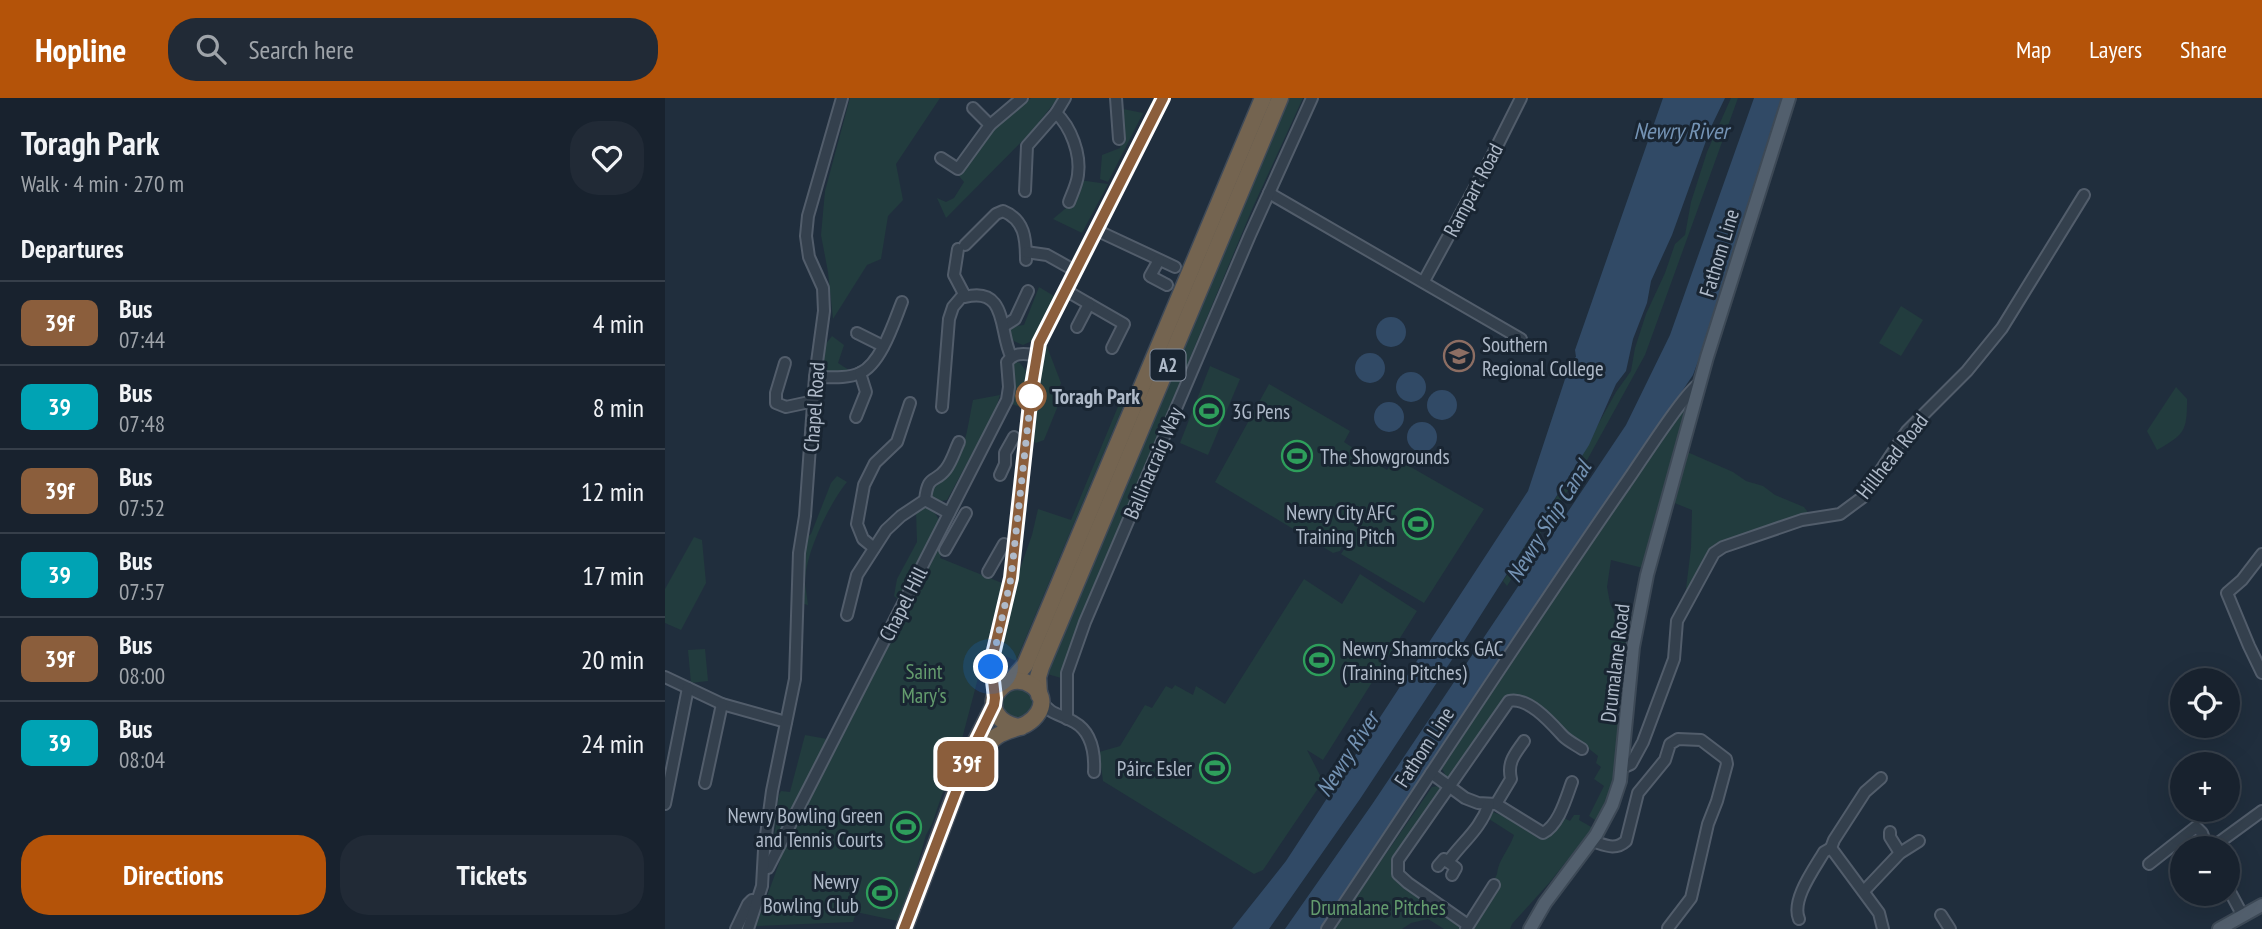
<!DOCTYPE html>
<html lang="en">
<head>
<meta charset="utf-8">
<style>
  body { margin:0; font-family:"PT Sans Narrow",sans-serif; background:#212a36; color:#f1f3f6; height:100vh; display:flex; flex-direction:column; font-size:26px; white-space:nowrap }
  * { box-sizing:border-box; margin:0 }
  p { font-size:23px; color:#9fa4aa }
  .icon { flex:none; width:38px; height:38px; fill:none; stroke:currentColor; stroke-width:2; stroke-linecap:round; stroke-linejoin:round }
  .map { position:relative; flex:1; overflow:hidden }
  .panel { display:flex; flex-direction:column; background:#18222e; width:665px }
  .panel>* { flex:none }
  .badge { padding:0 14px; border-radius:10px; font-size:24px; line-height:46px }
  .fabs { position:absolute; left:1505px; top:570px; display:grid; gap:14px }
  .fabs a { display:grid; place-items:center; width:70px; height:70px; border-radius:50%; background:#18222e; box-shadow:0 7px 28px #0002,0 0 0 2px #363f4a; font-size:35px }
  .you { position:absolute; width:35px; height:35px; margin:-18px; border:5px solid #fff; border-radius:50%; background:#1a73e8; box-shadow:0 0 0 10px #1a73e833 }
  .map>.badge { position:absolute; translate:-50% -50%; box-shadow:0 0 0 4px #fff }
  h2 { padding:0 21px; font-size:26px; line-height:63px }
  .round { display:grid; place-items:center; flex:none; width:74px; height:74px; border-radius:28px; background:#212a36 }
  .headline { display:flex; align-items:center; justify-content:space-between; height:119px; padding:0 21px }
  h1 { font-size:33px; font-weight:700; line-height:52px }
  .action { display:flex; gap:14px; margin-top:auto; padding:14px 21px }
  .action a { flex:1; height:80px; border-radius:28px; background:#b45309; color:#fff; font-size:28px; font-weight:700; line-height:80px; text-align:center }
  .action a+a { background:#212a36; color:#f1f3f6 }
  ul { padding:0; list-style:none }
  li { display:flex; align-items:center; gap:21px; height:84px; padding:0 21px; border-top:2px solid #363f4a }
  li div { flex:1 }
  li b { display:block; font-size:26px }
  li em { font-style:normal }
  li .badge { min-width:77px; font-weight:700; text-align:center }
  header { display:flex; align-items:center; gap:42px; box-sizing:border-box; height:98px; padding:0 35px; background:#b45309; color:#fff }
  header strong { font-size:33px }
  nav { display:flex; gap:38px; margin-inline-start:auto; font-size:24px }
  .search { width:490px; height:63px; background:#212a36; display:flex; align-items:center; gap:18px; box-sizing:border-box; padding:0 24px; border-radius:28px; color:#9fa4aa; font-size:26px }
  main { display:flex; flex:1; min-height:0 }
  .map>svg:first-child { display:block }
  .green { fill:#223c3e }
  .water { fill:#314a66 }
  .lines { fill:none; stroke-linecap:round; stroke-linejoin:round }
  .minor-casing { stroke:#525d6b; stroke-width:14 }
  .major-casing { stroke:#3d4956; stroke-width:16 }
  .highway-casing { stroke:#3f4a58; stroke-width:19 }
  .minor { stroke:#34404d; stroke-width:10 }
  .major { stroke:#525f6d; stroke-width:12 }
  .highway { stroke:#746450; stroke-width:16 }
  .line-casing { stroke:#fff; stroke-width:16 }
  .line { stroke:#8b5e3c; stroke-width:10 }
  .walk { stroke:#afbac9; stroke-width:7; stroke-dasharray:0 12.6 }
  .stop-dot { fill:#fff; stroke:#8b5e3c; stroke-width:3.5 }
  .labels { text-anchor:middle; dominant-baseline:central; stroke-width:6; stroke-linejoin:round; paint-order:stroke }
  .shield { fill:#192532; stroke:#828d9c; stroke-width:2 }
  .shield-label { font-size:19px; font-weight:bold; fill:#afbac9 }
  .street-label { font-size:21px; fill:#afbac9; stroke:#192532 }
  .poi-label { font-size:21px; fill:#afbac9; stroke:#192532; text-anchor:start }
  .stop-label { font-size:21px; font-weight:bold; fill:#afbac9; stroke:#192532; text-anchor:start }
  .park-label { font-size:21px; fill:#649c6e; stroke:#192532 }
  .water-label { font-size:23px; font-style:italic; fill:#7493b4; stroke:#192532 }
</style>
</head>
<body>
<header>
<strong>Hopline</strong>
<div class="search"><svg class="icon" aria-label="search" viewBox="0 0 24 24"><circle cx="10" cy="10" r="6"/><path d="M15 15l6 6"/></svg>Search here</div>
<nav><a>Map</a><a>Layers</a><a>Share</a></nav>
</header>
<main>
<section class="panel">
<div class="headline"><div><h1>Toragh Park</h1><p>Walk · 4 min · 270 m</p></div><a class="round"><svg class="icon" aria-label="heart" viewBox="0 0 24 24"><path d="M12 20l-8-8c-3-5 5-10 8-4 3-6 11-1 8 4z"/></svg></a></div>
<h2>Departures</h2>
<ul>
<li><span class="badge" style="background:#8b5e3c;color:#fff">39f</span><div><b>Bus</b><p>07:44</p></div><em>4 min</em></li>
<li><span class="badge" style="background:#00a3b4;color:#fff">39</span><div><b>Bus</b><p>07:48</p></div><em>8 min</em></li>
<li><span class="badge" style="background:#8b5e3c;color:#fff">39f</span><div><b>Bus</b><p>07:52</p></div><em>12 min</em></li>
<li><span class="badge" style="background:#00a3b4;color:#fff">39</span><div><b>Bus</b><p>07:57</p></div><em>17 min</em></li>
<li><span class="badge" style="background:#8b5e3c;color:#fff">39f</span><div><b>Bus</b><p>08:00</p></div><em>20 min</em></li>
<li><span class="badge" style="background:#00a3b4;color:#fff">39</span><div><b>Bus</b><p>08:04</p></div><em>24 min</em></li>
</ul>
<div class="action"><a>Directions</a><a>Tickets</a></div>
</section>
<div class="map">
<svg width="1597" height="831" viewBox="0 0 1597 831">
  <rect width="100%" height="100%" fill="#202e3d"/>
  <!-- green -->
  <g class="green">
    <polygon points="185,0 275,0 231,66 238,102 223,118 216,161 202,167 168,221 163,174 156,137 160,93"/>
    <polygon points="366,0 393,0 367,33 281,120 272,100 281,104 289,100 299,84 294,78 314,50 340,19"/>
    <polygon points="622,0 638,0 588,109 442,459 396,580 379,575 436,448"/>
    <polygon points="1066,0 1073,0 980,257 921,364 842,488 838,483 901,384 951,294 966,273 970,250 981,216 1000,175 1010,146 1020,137 1026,104 1042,54"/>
    <polygon points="458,11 478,15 443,84 435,81 437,57 455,50"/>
    <polygon points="414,82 443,86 417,135 388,121 407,105"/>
    <path d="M 374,189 L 389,198 L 367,243 L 358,247 C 339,241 340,228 359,227 Z"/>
    <polygon points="1236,208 1258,222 1236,258 1214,245"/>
    <polygon points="167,238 179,247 173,265 187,274 160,275 157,271 156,252"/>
    <polygon points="381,246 396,285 391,299 392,310 379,342 371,345 367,343 366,337 373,275"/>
    <polygon points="348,263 355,265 361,273 358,310 344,305"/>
    <polygon points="545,268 575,281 543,357 515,345"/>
    <polygon points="604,286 685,333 679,344 722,372 730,360 819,411 759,505 676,456 686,441 681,439 675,453 668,455 550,384"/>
    <polygon points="1031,287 978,470 946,462 942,489 945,505 966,554 952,671 940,712 933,724 924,718 939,688 929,681 936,669 931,665 933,658 858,598 847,598 785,681 782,680 777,671 836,578"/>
    <path d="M 1511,289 L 1522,301 C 1522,333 1520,336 1492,352 L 1482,333 Z"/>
    <polygon points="459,294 463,297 351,563 334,555 351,482 367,437 373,411 406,422"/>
    <path d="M 335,297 L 329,316 L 282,402 L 276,403 L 263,398 C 266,385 277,383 285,373 C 301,353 303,326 308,302 Z"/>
    <polygon points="1020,353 1068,374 1081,383 1098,388 1110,397 1139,409 1145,417 1055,450 1019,507 1026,450 1027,412 1007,404"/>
    <path d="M 172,378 L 182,384 C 164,406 140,456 140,485 C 141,492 142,500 143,507 L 139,506 L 138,503 L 135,504 L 142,439 L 146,436 L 166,385 Z"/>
    <path d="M 255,409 C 265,411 271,413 274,423 L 233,501 L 229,498 L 232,481 L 252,444 L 251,413 Z"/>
    <polygon points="282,434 275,460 337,485 320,554 315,557 317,565 293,656 291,656 267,726 261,737 249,779 235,819 233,823 191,814 188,824 91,828 116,760 112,757"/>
    <polygon points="29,439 37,442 41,485 16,532 0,525 0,491"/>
    <polygon points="695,476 752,513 658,662 642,652 658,683 598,772 589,776 438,683 434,654 455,648 480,607 487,610 501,588 507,591 510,587 528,597 531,588 560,606 639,481 677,506"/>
    <polygon points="40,551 43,583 26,585 23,552"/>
    <path d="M 346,588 L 363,593 C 373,607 366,613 356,624 L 339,620 L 334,599 Z"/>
    <polygon points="140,637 162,641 106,754 113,716 106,744 114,697 116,693 125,694"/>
    <polygon points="774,688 777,691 728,765 729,777 796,826 797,831 779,831 763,821 746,825 737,831 669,831 767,689"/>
    <path d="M 828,714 L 846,721 L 874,741 L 884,738 L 894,721 L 899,720 L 905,723 L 909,717 L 915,717 L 914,722 L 928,730 L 885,784 L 847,826 L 845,831 L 805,831 L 832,776 C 833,762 844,752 849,737 L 824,721 Z"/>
  </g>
  <!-- water -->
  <g class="water">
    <polygon points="998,0 1060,0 1046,29 1007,137 986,183 982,205 968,241 961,273 951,286 924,347 796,548 695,701 604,831 567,831 621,763 863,393 906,263 911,259 910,252"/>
    <path d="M 1089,0 L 1118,0 C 1084,91 1063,186 1028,277 L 847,544 L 656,831 L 620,831 L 708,705 L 961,327 L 1005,237 Z"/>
    <circle cx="726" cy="234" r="15"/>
    <circle cx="705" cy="270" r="15"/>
    <circle cx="746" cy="289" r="15"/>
    <circle cx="777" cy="307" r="15"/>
    <circle cx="724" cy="319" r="15"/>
    <circle cx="757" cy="339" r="15"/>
  </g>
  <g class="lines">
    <!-- minor casing -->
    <g class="minor-casing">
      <g id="minor">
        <polyline points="451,0 454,41"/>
        <polyline points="308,10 325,27"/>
        <path d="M 391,15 C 406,29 416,56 413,77 C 412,86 407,96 404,104"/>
        <polyline points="276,60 293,71 325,27 357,0"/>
        <polyline points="360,93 362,48 391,15 400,0"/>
        <polyline points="604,95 856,241"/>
        <polyline points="431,132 510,169"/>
        <path d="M 300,147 L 331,116 L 338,113 C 360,122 361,141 361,162"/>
        <polyline points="293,151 289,177 299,196"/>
        <polyline points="361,154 382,157 407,171 410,171"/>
        <polyline points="494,162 485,178 502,187"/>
        <polyline points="759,183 826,60 856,0"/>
        <polyline points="400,192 459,226 447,250"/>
        <polyline points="339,228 350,221 363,193"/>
        <polyline points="412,229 424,206"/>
        <polyline points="192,235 218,248"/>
        <polyline points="120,265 111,295 111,305 121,309 149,303"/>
        <path d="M 150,279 C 164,279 182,281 195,275 C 216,266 229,224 237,204"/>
        <path d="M 277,309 L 284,221 L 288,209 L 299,196 L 300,199 C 343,188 334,234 346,258"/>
        <polyline points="191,319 201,294 195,275"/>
        <polyline points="335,377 340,366 340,355 349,339"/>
        <path d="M 260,402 C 263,375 270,386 281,371 C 287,363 290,352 294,344"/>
        <polyline points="209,450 198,441 192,426 199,387 210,365 232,344 245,305"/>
        <polyline points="280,452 301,415"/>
        <polyline points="1597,456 1577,482 1562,495 1584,548 1597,575"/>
        <polyline points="323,474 339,446"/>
        <polyline points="182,517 192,477 221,432 236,418 260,402 284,415"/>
        <polyline points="0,579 57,606 121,624"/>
        <polyline points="330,600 326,565 346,480 367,287 374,245 498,0"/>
        <path d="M 376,603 C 387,618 394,615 409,624 C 427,634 430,655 429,674"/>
        <polyline points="402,621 402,575 420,524 585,137 647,0"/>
        <polyline points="957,670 966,666 978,644 1009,561 1012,523 1049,455 1058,449 1137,422 1175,416 1198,399 1242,333 1302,273 1337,230 1419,97"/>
        <path d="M 766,675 L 800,700 L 813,705 L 831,706 L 878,735 C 894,727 901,700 907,684"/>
        <polyline points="40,685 57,606"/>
        <polyline points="0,706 23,590"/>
        <path d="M 831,706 L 846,681 C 842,664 850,656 859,643"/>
        <polyline points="1225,734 1225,739 1235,755"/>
        <path d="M 927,743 C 940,747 950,753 961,743 L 973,695 L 1000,662 L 1005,646 L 1013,641 L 1036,642 L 1061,661 L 1062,666 L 1052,703 L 1043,726 L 1026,800 L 1003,830"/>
        <polyline points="1166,750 1169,742 1200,694 1216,680"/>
        <polyline points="1545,751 1597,713"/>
        <path d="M 783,764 C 798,743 815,732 824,706"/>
        <polyline points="1484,766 1531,729 1537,735 1543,751"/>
        <polyline points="773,768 779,761 791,770 787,777"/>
        <path d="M 99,771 L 103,770 L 342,302 L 344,289 L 342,264 C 350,253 360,256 372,257"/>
        <polyline points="1563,790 1578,818"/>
        <polyline points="1199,793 1235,755 1254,743"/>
        <polyline points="1276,817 1285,831"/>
        <path d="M 1134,821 C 1126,802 1149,771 1159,754 L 1166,750 L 1214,815 L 1218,831"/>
        <path d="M 803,827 L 743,785 L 733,776 L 733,762 L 844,603 C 863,598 887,626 898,638 C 903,643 911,647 917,651"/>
        <polyline points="71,831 83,806 87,802 93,803"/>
        <polyline points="83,831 97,788 99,752 107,693 130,581 134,455 140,418 150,279 159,213 158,190 144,159 141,138 143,118 177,0"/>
        <path d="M 662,831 C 762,683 858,533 960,386 C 973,368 1021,292 1035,285"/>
        <polyline points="801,831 829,787"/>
      </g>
    </g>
    <!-- major casing -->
    <g class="major-casing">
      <g id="major">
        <polyline points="865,831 880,805 931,737 947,707 955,683 968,549 982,477 1042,259 1124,0"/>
        <polyline points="1554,831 1597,807"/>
      </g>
    </g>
    <!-- highway casing -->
    <g class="highway-casing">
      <g id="highway">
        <polyline points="346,583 360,567 598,0"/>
        <polyline points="374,597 373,579 376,569 615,0"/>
        <path d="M 309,662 C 316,653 323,644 332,638 C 346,629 363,631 373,615 C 387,593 355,572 337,589 C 318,606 334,628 356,629"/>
        <polyline points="239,831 307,651 329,607"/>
      </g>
    </g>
    <!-- minor -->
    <use href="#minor" class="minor"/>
    <!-- major -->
    <use href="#major" class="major"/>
    <!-- highway -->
    <use href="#highway" class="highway"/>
  </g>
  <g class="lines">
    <!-- line casing -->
    <g class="line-casing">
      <polyline id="line" points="239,831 307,652 329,607 330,600 326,565 346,480 367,287 374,245 498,0"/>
    </g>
    <!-- line -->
    <use href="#line" class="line"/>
    <!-- walk -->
    <polyline class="walk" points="326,569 346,480 366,298"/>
  </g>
  <!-- icons -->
  <defs>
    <g id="university-ring" transform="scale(1.575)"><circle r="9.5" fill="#192532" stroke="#8d6e63" stroke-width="1.5"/><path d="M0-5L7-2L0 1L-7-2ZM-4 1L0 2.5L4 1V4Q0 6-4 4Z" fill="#8d6e63"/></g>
    <g id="stadium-ring" transform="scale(1.575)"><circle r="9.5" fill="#192532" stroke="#2e9e5b" stroke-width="1.5"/><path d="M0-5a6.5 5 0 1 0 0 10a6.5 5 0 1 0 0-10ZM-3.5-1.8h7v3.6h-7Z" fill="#2e9e5b"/></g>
  </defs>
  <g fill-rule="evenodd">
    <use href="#university-ring" x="794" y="258"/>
    <use href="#stadium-ring" x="544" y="313"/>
    <use href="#stadium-ring" x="632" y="358"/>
    <use href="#stadium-ring" x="753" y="426"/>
    <use href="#stadium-ring" x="654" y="562"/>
    <use href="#stadium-ring" x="550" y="670"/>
    <use href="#stadium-ring" x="241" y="729"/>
    <use href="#stadium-ring" x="217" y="795"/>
  </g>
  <!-- markers -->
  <circle class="stop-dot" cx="366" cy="298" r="14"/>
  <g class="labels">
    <!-- shield labels -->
    <rect class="shield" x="485.5" y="251.5" width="35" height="31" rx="5"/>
    <g class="shield-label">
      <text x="503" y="267">A2</text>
    </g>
    <!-- street labels -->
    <g class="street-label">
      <text transform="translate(808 92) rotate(-62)">Rampart Road</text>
      <text transform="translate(1054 155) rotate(-73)">Fathom Line</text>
      <text transform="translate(149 309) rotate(-86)">Chapel Road</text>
      <text transform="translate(1227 358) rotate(-52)">Hillhead Road</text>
      <text transform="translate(488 365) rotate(-67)">Ballinacraig Way</text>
      <text transform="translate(238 506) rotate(-63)">Chapel Hill</text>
      <text transform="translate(950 565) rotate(-83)">Drumalane Road</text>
      <text transform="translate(759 649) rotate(-57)">Fathom Line</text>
    </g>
    <!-- poi labels -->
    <g class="poi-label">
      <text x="817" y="246">Southern<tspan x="817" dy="24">Regional College</tspan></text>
      <text x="567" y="313">3G Pens</text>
      <text x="655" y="358">The Showgrounds</text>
      <text x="730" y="414" text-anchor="end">Newry City AFC<tspan x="730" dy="24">Training Pitch</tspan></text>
      <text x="677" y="550">Newry Shamrocks GAC<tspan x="677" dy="24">(Training Pitches)</tspan></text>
      <text x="527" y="670" text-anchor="end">Páirc Esler</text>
      <text x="218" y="717" text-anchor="end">Newry Bowling Green<tspan x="218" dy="24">and Tennis Courts</tspan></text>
      <text x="194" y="783" text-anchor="end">Newry<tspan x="194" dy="24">Bowling Club</tspan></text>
    </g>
    <!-- stop labels -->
    <g class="stop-label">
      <text x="387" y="298">Toragh Park</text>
    </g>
    <!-- park labels -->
    <g class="park-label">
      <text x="259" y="573">Saint<tspan x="259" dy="24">Mary's</tspan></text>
      <text x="713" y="809">Drumalane Pitches</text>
    </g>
    <!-- water labels -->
    <g class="water-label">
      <text x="1016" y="32">Newry River</text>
      <text transform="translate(883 423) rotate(-58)">Newry Ship Canal</text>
      <text transform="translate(682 656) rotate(-57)">Newry River</text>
    </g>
  </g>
</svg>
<div class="fabs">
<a><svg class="icon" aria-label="locate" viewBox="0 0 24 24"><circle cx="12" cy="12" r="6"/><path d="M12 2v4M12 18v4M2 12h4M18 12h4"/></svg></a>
<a>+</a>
<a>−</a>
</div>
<div class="you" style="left:326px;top:569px"></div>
<b class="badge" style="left:301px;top:666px;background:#8b5e3c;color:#fff">39f</b>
</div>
</main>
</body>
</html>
